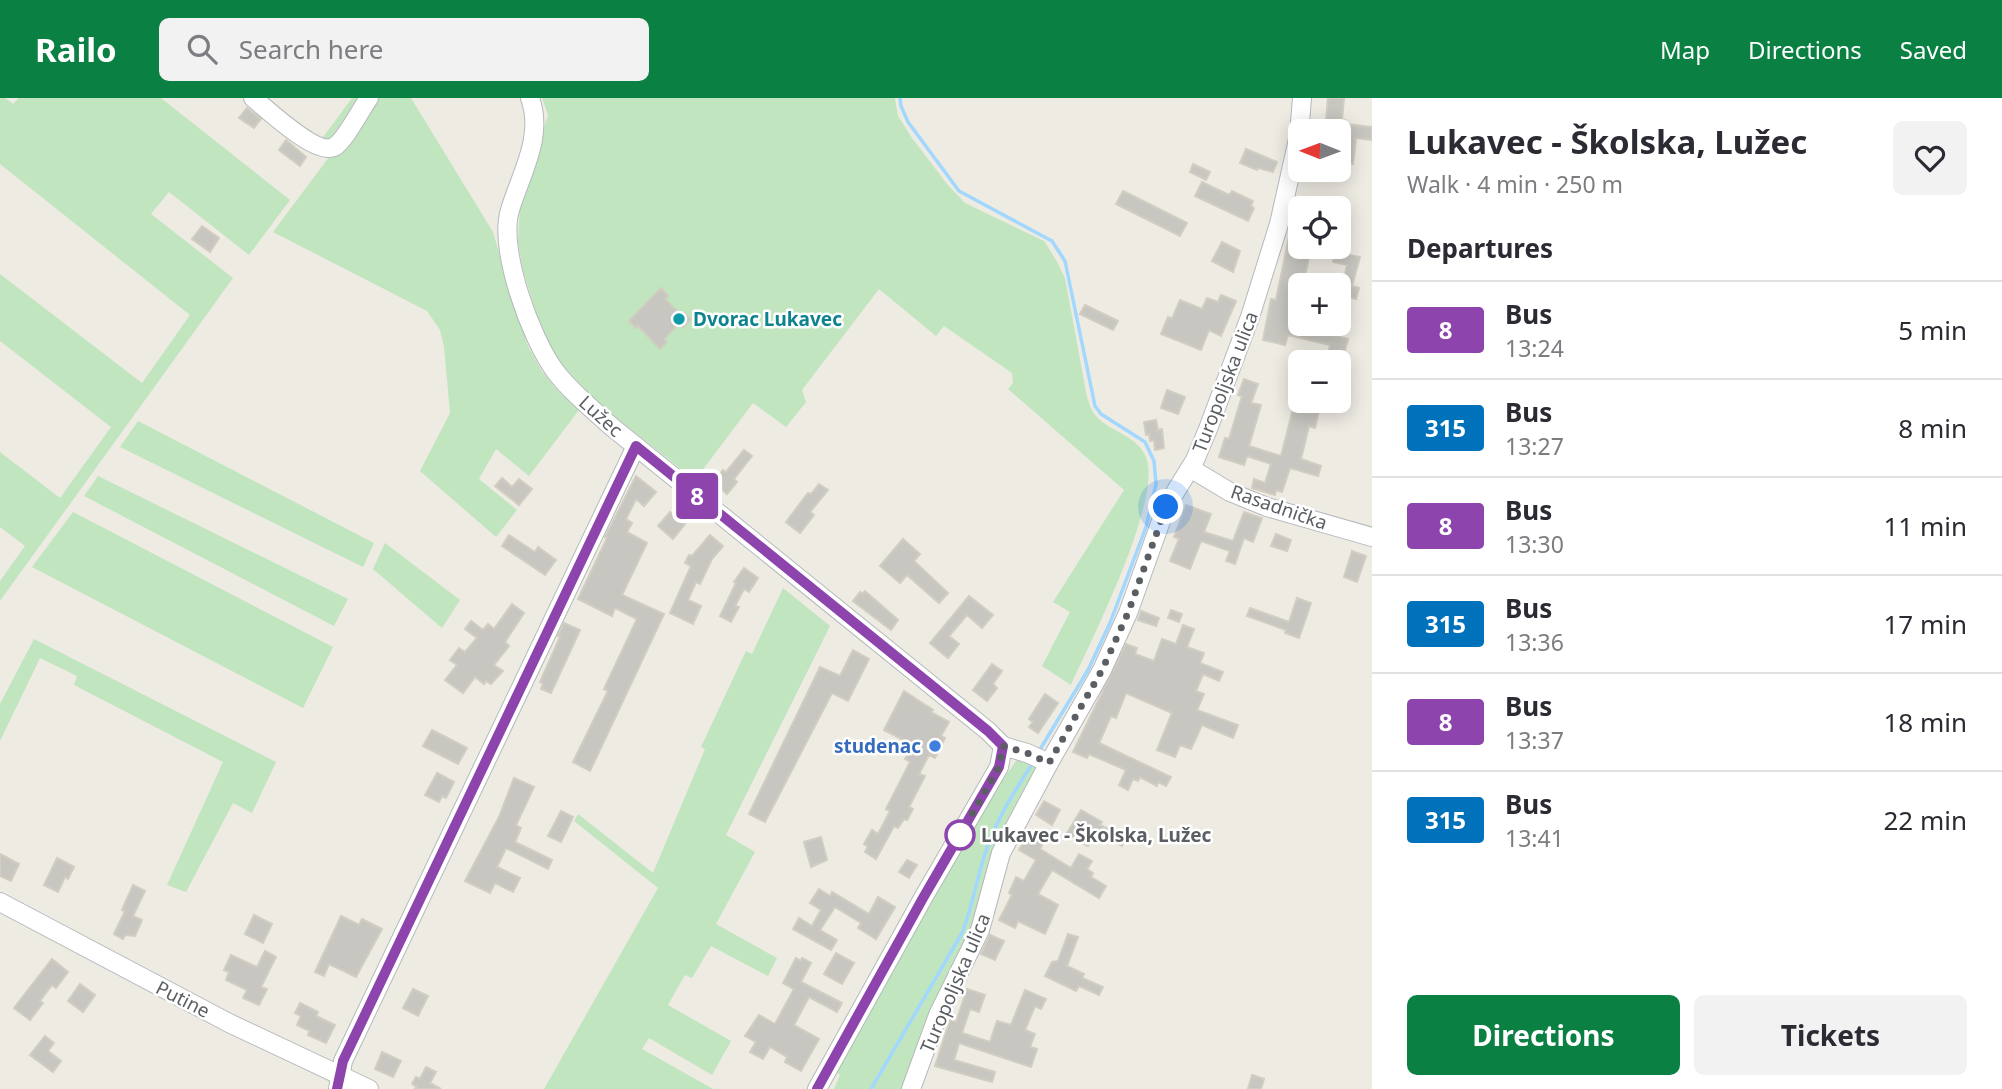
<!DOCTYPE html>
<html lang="en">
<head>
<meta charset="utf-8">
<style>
  body { margin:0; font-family:"Noto Sans",sans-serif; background:#f2f2f3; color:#2b2b33; height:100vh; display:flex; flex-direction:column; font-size:26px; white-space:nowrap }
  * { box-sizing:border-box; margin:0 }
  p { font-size:23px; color:#7c7c81 }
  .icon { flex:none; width:38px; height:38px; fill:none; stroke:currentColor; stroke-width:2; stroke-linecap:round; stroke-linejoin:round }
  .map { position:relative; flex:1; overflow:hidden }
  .side { display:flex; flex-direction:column; background:#fff; width:630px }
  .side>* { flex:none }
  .badge { padding:0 14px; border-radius:5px; font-size:24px; line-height:46px }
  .needle { width:46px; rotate:271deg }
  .buttons { position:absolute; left:1288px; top:21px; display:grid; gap:14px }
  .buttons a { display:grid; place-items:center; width:63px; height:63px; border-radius:10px; background:#fff; box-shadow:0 4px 18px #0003; font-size:35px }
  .you { position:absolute; width:35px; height:35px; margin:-18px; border:5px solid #fff; border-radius:50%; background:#1a73e8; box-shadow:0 0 0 10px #1a73e833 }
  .map>.badge { position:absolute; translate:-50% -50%; box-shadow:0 0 0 4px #fff }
  h2 { padding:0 35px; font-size:26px; line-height:63px }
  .round { display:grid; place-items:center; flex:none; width:74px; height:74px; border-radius:10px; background:#f2f2f3 }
  .headline { display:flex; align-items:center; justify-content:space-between; height:119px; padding:0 35px }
  h1 { font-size:33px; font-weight:700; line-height:52px }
  .action { display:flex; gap:14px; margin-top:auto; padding:14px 35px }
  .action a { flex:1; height:80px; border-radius:10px; background:#0b8043; color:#fff; font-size:28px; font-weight:700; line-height:80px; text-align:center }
  .action a+a { background:#f2f2f3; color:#2b2b33 }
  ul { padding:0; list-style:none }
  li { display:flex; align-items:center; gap:21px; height:98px; padding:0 35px; border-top:2px solid #e1e1e2 }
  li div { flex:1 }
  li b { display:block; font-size:26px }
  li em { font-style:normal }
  li .badge { min-width:77px; font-weight:700; text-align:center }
  header { display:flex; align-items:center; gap:42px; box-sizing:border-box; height:98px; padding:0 35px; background:#0b8043; color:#fff }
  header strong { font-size:33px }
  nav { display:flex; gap:38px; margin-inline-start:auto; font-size:24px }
  .search { width:490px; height:63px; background:#f2f2f3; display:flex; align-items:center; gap:18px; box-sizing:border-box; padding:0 24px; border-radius:10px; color:#7c7c81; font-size:26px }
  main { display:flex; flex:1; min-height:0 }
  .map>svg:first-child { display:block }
  .green { fill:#c0e5bf }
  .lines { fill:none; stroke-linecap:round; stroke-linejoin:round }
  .stream { stroke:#a2d7fe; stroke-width:3.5 }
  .building { fill:#c8c6c0; stroke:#d2cdc1; stroke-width:2 }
  .minor-casing { stroke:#b5b9bd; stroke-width:20 }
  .minor { stroke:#fff; stroke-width:18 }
  .line-casing { stroke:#fff; stroke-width:16 }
  .line { stroke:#8e44ad; stroke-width:10 }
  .walk { stroke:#5b5f63; stroke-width:7; stroke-dasharray:0 12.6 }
  .culture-dot { fill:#0f9aa8; stroke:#fff; stroke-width:2.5 }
  .shop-dot { fill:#3f7fe0; stroke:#fff; stroke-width:2.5 }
  .stop-dot { fill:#fff; stroke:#8e44ad; stroke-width:3.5 }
  .labels { text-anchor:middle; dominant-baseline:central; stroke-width:5; stroke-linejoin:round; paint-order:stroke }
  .culture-label { font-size:19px; font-weight:bold; fill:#0d838f; stroke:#fff; text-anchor:start }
  .street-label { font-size:19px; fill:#5b5f63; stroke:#fff }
  .shop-label { font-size:19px; font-weight:bold; fill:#366cbe; stroke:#fff; text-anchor:end }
  .stop-label { font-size:19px; font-weight:bold; fill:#5b5f63; stroke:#fff; text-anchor:start }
</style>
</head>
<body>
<header>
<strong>Railo</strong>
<div class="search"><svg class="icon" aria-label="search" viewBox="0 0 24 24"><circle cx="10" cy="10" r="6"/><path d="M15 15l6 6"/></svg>Search here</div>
<nav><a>Map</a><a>Directions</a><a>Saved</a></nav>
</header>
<main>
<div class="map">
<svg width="1372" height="991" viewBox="0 0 1372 991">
  <rect width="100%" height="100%" fill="#eeebe3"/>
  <!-- green -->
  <g class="green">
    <polygon points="0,0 5,0 13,6 19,0 161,0 290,102 249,157 169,94 151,116 233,180 0,503 0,483 25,448 0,429 0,354 60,400 111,329 0,243 0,176 142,285 190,217 0,66"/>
    <polygon points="352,0 366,0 336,42 321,42"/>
    <polygon points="373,0 411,0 493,134 518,220 528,248 541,272 558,293 579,312 529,378 496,351 479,381 517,412 496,439 420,373 450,315 444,249 440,232 427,213 273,134"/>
    <path d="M 542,0 L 895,0 L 898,18 L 912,40 L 947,86 L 965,105 L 1044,143 L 1056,162 L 1065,180 L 1087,299 C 1089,304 1090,310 1093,314 C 1106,334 1136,335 1146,359 C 1163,401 1091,543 1071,587 L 1042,568 L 1070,514 L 1053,504 L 1124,392 L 1008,291 L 1013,285 L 1012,275 L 944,228 L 936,238 L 879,191 L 802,292 L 806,304 L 786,329 L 753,305 L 695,382 L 599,306 L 564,269 L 544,242 L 523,172 L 518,144 L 520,105 L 548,17 Z"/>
    <polygon points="138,323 374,445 363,469 120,349"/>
    <polygon points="98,378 348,501 334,528 84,398"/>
    <polygon points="73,414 333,549 303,610 32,469"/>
    <polygon points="385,445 460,502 442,530 373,471"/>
    <polygon points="783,490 830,528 726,737 755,754 716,826 777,860 768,878 711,848 692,880 685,877 668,907 731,943 712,977 649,940 642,951 713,991 544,991 658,790 574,723 578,716 653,775 705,651 701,649 746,553 752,556"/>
    <polygon points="34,541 276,664 252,715 233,705 186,794 167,787 223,664 74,587 77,578 40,560 0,643 0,606"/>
    <polygon points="1024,658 1042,671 906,991 834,991 840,977 833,970 981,713 1016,663"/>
  </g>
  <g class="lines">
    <!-- stream -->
    <g class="stream">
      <polyline points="900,0 901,8 908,24 959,93 1052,143 1065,163 1095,308 1101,316 1145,344 1154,363 1156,386 1146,429 1110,525 1088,572 1039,653"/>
      <path d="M 871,991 L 962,835 C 973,807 977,778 987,750 C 998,718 1016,691 1034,663"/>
    </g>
  </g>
  <!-- building -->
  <g class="building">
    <polygon points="1328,0 1344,0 1342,22 1345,22 1345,26 1372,29 1372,42 1356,40 1353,66 1339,63 1339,33 1325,33"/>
    <polygon points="247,10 261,21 254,30 239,20"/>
    <polygon points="286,42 306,59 300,68 279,52"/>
    <polygon points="1246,51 1277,64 1273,74 1258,70 1257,72 1240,65"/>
    <polygon points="1193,66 1210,74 1206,82 1190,74"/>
    <polygon points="1202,84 1229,97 1232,93 1253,103 1251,108 1254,110 1248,123 1195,98"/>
    <polygon points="1123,93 1187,125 1180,138 1116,106"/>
    <polygon points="202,128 219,140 210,154 192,141"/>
    <polygon points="1289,139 1300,141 1300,149 1316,149 1314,160 1309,160 1305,178 1300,177 1300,206 1298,205 1293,228 1348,241 1344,256 1339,255 1337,264 1326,264 1330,247 1288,237 1285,247 1263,242 1271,201 1276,202"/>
    <polygon points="1222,144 1240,153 1233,174 1212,163"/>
    <polygon points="1335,154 1360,159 1352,188 1359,190 1356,201 1340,196 1347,167 1333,164"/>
    <polygon points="661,190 668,198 665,201 681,217 684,215 691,221 683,229 680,225 664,241 667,244 660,251 638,228 636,230 629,223"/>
    <polygon points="1221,197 1236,203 1221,238 1209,232 1201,252 1161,236 1168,219 1172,221 1180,202 1202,211 1207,200 1218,204"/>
    <polygon points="1085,207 1118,223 1113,232 1080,216"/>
    <polygon points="1244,281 1258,286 1251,305 1261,307 1249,348 1281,358 1295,303 1321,303 1315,330 1309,328 1301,361 1321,368 1318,378 1290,370 1282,394 1276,392 1275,397 1252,390 1254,381 1265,385 1271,366 1247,358 1244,367 1219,359 1225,340 1229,341 1242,298 1238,297"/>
    <polygon points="1167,292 1185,299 1178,316 1161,310"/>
    <polygon points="1156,322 1158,332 1162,331 1164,350 1155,352 1154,342 1150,343 1149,336 1146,337 1144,324"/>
    <polygon points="744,352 752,358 734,381 737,384 727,396 713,384 723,372 726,374"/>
    <polygon points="636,378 656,394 644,408 636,401 626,421 632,425 627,434 647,445 622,497 664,516 590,673 573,664 608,593 604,591 637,521 615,510 612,518 578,501 607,440 605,439"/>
    <polygon points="502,380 512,389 519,381 532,391 519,407 495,388"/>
    <polygon points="819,386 828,392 810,414 814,417 800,435 786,424 808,395 811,396"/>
    <polygon points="1186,407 1211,416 1204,434 1233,443 1244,414 1262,420 1253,444 1244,440 1235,466 1226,463 1230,453 1201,443 1190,471 1170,463 1179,441 1174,439"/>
    <polygon points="670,414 685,426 673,441 658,428"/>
    <polygon points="1276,436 1291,442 1287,453 1271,448"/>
    <polygon points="509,437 535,454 538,449 556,462 545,477 502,448"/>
    <polygon points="710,437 723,448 712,461 700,486 696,484 688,502 701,508 693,526 670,515 691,468 685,465 689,457 692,458"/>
    <polygon points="903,441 920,456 914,463 948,495 939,505 907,477 900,485 880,468"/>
    <polygon points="1352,453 1366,458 1357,484 1344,479"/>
    <polygon points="744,470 758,480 749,494 744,491 735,508 739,509 731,524 720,518 736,485 734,484"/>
    <polygon points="865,493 898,522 891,532 853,503 860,494 862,496"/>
    <polygon points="969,498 993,517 982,530 967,517 949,538 959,546 948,560 930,545"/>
    <polygon points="1297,500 1311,505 1299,540 1285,535 1286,532 1247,518 1250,510 1289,524"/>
    <polygon points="512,506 524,515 505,544 509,548 494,567 503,573 491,586 486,583 484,586 475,579 463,595 445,582 457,567 450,562 459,550 465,554 477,540 465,531 471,523 483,532 488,526 494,531"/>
    <polygon points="1171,512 1182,516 1179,524 1168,520"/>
    <polygon points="1141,513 1159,520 1156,528 1138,522"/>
    <polygon points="564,525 580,532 551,595 541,591 543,586 540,584 560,539 558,538"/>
    <polygon points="1183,527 1194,531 1187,549 1204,555 1200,565 1223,574 1219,583 1203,576 1196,593 1204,596 1197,612 1238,627 1233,640 1202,627 1191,651 1180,647 1175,659 1157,652 1172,615 1126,595 1116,620 1111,618 1099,645 1171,679 1166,688 1158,684 1157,688 1140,679 1138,683 1133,681 1128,692 1119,687 1126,672 1089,656 1087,660 1073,654 1126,546 1137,550 1135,556 1154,563 1162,541 1176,546"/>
    <polygon points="853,552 869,561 848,603 832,595 765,724 749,716 820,569 840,578"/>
    <polygon points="992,566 1002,573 993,586 997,590 987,603 973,592"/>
    <polygon points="904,593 933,612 931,614 949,624 941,638 945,640 935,660 929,657 919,676 925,678 909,709 913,711 907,722 904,721 898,730 894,728 876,761 865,754 868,748 864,746 872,732 878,736 890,713 886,711 910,664 905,661 913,647 884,632"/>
    <polygon points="1045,596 1058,605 1038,635 1029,629 1033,624 1029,621"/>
    <polygon points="432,632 467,650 458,666 423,648"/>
    <polygon points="437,675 454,684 446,700 442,698 439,704 425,697"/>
    <polygon points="514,680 534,689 516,727 521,730 515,744 552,762 548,771 506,750 497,769 520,780 513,794 495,785 490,795 465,783 499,719"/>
    <polygon points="1044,703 1060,712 1052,727 1036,717"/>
    <polygon points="1081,712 1102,724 1100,727 1126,740 1122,748 1096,734 1088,748 1067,735"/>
    <polygon points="561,713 573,719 561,744 548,738"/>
    <polygon points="1028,736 1043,745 1040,751 1071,770 1079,756 1092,763 1087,771 1093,775 1091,779 1106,788 1099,800 1052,772 1038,796 1058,807 1045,836 1018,823 1015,830 999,822 1012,797 1009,795 1016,779 1024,783 1036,762 1019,752"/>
    <polygon points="821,739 827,762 811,769 804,744"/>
    <polygon points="0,756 19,766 11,783 0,778"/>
    <polygon points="57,760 74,769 68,781 65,779 58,794 44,787"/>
    <polygon points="907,762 917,767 909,780 899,774"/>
    <polygon points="133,787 145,793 133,818 142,822 135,838 125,837 123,841 114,836 125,813 122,812"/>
    <polygon points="819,791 830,798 832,794 869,816 878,799 895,809 876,841 858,830 861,825 835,809 820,832 837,842 831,852 793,831 799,820 812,828 821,812 810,805"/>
    <polygon points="254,817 272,826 263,845 245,836"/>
    <polygon points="341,818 359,827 362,821 382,831 356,879 329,866 324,878 315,874"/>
    <polygon points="1068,836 1078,839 1067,868 1084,876 1082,880 1103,889 1099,897 1079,888 1076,893 1045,878 1052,864 1058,863"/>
    <polygon points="990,837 1004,843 995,862 981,856"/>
    <polygon points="265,853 276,859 261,889 267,891 259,907 243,900 247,892 226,882 229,874 224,872 231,857 257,869"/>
    <polygon points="836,855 854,865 842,886 824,876"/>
    <polygon points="796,860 801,863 802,860 811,865 801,884 842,905 837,914 809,899 794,927 819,941 801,973 785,964 787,959 770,949 763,961 750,954 756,944 745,938 759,917 775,926 794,891 783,885"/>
    <polygon points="52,861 68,874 56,890 52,887 40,903 43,905 30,922 14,910"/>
    <polygon points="80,886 95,897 83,914 68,903"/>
    <polygon points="413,891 428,898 418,918 403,910"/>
    <polygon points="967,891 985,897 979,914 970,911 962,935 990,944 997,923 1011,927 1025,892 1046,901 1041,911 1035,908 1025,932 1035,936 1030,949 1037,951 1031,969 959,945 954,962 995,974 992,984 935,968 950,922 956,924"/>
    <polygon points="300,905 318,914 316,918 335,927 326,945 308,937 310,933 297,927 301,918 295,915"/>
    <polygon points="45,938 54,945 48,953 61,963 53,974 30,957"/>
    <polygon points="382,954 401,963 393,979 375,971"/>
    <polygon points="426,969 436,974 430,985 441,991 415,991 417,989 412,986 416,979 420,981"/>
    <polygon points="1252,977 1264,981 1261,991 1248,991"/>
  </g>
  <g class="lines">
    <!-- minor casing -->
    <g class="minor-casing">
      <g id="minor">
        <path d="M 253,0 C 267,11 316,58 334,49 C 345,43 361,11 369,0"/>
        <path d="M 530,0 C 544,39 521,75 510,112 C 498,151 531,241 555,273 C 571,294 592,311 612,329 L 988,633 L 1003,648"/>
        <polyline points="1190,370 1230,394 1267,409 1372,439"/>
        <polyline points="1003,648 1027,655 1049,665 1102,572 1128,515 1166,409 1195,362 1208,331 1250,219 1279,126 1299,37 1302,0"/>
        <polyline points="0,804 229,925 369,991"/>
        <polyline points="338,991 343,963 636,348"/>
        <polyline points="817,991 923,800 999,669 1003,648"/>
        <polyline points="911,991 938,917 980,832 1001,755 1049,665"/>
      </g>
    </g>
    <!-- minor -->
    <use href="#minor" class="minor"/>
  </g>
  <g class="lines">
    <!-- line casing -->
    <g class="line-casing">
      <polyline id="line" points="337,991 343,963 636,348 988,633 1003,648 999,669 923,800 817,991"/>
    </g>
    <!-- line -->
    <use href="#line" class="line"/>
    <!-- walk -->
    <polyline class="walk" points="960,737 999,669 1003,648 1027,655 1049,665 1102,572 1128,515 1166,409"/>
  </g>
  <!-- markers -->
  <circle class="culture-dot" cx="679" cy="221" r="7"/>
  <circle class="shop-dot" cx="935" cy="648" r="7"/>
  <circle class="stop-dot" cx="960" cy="737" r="14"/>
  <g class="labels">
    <!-- culture labels -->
    <g class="culture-label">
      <text x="693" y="221">Dvorac Lukavec</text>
    </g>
    <!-- street labels -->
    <g class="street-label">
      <text transform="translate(1225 284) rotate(-69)">Turopoljska ulica</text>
      <text transform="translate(601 318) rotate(42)">Lužec</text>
      <text transform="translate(1279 409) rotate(19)">Rasadnička</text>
      <text transform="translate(955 885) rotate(-67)">Turopoljska ulica</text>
      <text transform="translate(183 901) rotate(27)">Putine</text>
    </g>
    <!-- shop labels -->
    <g class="shop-label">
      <text x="921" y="648">studenac</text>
    </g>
    <!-- stop labels -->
    <g class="stop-label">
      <text x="981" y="737">Lukavec - Školska, Lužec</text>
    </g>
  </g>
</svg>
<div class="buttons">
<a><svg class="needle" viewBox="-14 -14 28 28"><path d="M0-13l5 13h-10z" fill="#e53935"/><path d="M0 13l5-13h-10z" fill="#7c7c81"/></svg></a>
<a><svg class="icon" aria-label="locate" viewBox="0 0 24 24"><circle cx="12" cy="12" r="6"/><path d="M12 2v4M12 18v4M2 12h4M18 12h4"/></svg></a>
<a>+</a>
<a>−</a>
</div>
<div class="you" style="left:1166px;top:409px"></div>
<b class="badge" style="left:697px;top:398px;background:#8e44ad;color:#fff">8</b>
</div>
<section class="side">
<div class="headline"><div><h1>Lukavec - Školska, Lužec</h1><p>Walk · 4 min · 250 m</p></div><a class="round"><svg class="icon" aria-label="heart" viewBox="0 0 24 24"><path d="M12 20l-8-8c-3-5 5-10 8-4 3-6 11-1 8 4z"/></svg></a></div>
<h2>Departures</h2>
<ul>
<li><span class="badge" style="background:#8e44ad;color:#fff">8</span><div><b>Bus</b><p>13:24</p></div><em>5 min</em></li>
<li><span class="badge" style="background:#0072bc;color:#fff">315</span><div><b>Bus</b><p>13:27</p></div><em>8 min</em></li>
<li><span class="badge" style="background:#8e44ad;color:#fff">8</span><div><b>Bus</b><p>13:30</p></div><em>11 min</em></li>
<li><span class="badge" style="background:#0072bc;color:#fff">315</span><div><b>Bus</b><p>13:36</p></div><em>17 min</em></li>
<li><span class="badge" style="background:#8e44ad;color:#fff">8</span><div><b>Bus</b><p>13:37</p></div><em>18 min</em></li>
<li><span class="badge" style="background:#0072bc;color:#fff">315</span><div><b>Bus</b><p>13:41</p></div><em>22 min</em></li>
</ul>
<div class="action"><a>Directions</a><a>Tickets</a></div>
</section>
</main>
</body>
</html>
